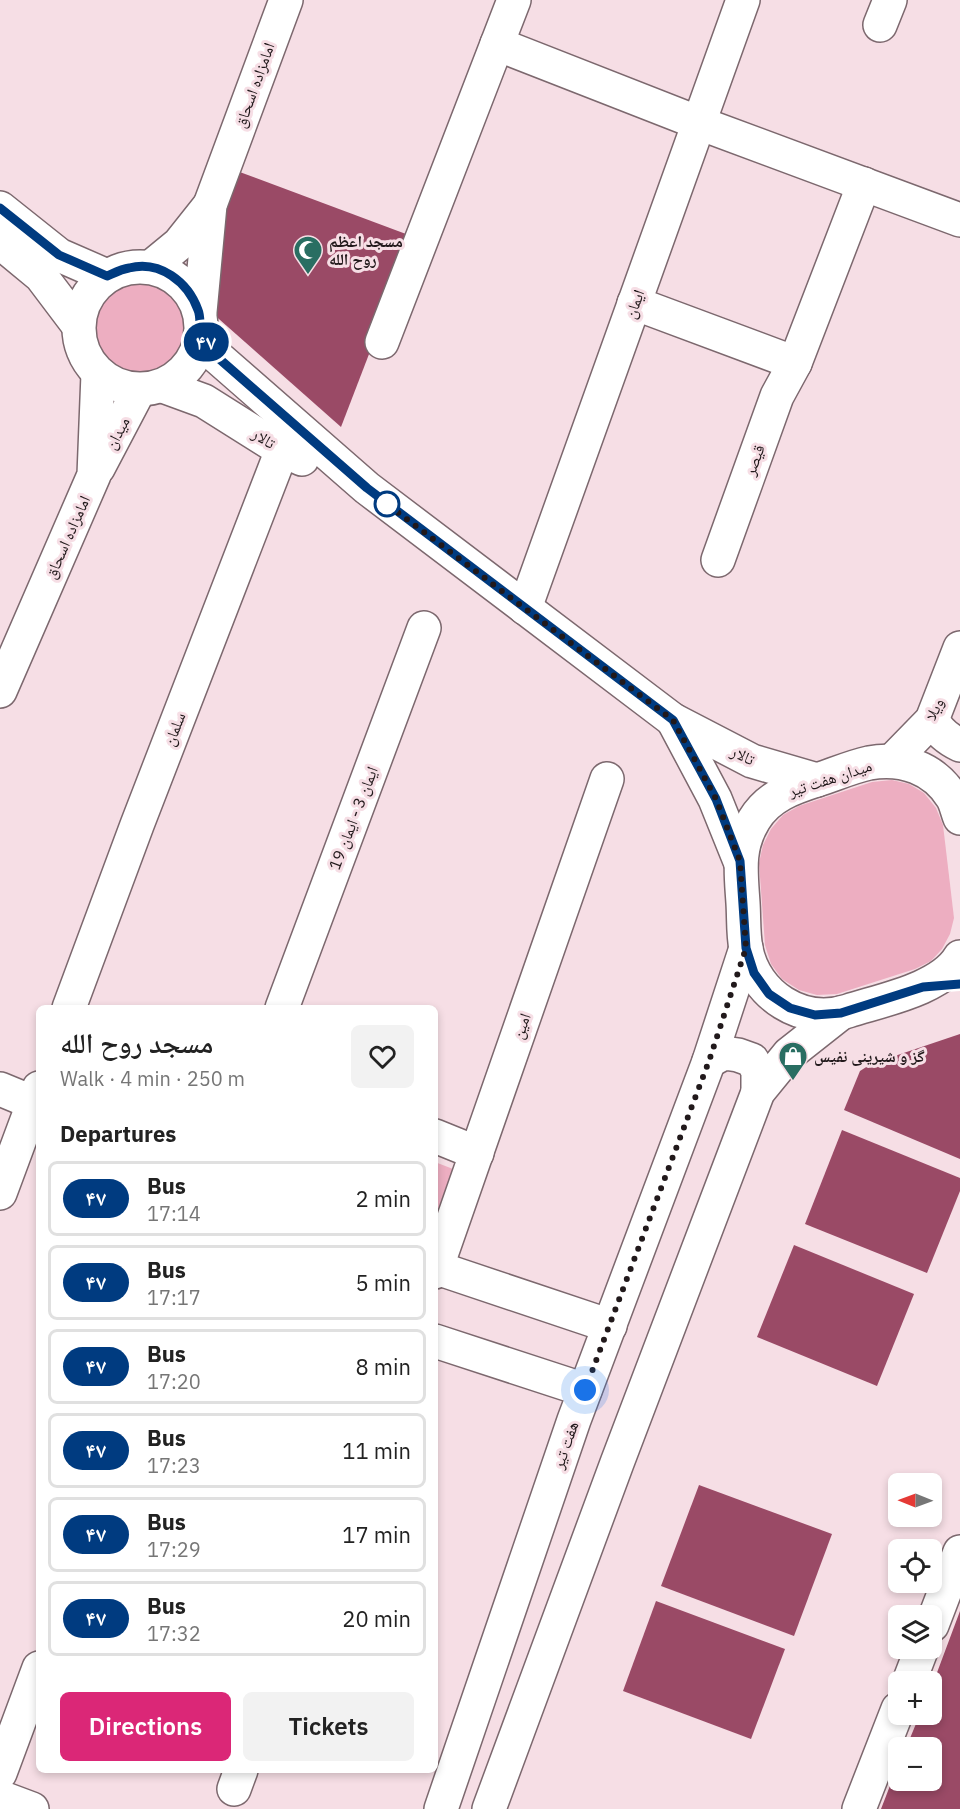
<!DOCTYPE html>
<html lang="en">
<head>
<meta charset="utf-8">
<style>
  body { margin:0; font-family:"IBM Plex Sans","Noto Naskh Arabic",sans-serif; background:#f2f2f2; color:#222; height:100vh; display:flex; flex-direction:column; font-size:22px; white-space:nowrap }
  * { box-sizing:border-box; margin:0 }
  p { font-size:20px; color:#767676 }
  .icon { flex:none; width:33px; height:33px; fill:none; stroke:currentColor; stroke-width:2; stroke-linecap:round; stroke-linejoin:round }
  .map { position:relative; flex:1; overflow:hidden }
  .sheet { position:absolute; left:36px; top:1005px; width:402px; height:768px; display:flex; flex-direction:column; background:#fff; border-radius:9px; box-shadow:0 3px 9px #0003 }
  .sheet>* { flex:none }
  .badge { padding:0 12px; border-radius:20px; font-size:21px; line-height:39px }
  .needle { width:39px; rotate:271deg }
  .controls { position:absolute; left:888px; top:1473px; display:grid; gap:12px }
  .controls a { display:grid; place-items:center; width:54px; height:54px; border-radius:9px; background:#fff; box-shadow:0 3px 9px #0003; font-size:30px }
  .you { position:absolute; width:30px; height:30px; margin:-15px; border:4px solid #fff; border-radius:50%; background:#1a73e8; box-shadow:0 0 0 9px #1a73e833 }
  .map>.badge { position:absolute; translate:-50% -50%; box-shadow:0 0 0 3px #fff }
  h2 { padding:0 24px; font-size:22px; line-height:54px }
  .round { display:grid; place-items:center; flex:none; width:63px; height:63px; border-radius:9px; background:#f2f2f2 }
  .summary { display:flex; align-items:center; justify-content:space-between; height:102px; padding:0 24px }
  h1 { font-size:28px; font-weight:600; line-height:45px }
  .action { display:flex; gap:12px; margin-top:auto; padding:12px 24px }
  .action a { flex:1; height:69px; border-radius:9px; background:#db2777; color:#fff; font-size:24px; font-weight:600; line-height:69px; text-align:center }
  .action a+a { background:#f2f2f2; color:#222 }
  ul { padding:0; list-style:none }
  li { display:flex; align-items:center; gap:18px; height:75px; margin:0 12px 9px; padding:0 12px; border:3px solid #e0e0e0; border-radius:9px }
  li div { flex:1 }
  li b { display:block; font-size:22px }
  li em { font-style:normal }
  li .badge { min-width:66px; font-weight:700; text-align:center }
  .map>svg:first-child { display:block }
  .green { fill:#edaec1 }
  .building { fill:#9a4a66 }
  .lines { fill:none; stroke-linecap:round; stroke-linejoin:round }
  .minor-casing { stroke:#7c686e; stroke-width:36 }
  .minor { stroke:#fff; stroke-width:33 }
  .line-casing { stroke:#fff; stroke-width:14 }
  .line { stroke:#003b80; stroke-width:9 }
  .walk { stroke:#21191b; stroke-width:6; stroke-dasharray:0 10.8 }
  .stop-dot { fill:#fff; stroke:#003b80; stroke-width:3 }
  .labels { text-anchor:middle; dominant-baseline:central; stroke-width:6; stroke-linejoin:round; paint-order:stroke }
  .street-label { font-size:16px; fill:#21191b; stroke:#f6dee5 }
  .poi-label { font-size:16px; font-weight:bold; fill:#21191b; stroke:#f6dee5; text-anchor:start }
</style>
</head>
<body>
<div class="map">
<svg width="960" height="1809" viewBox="0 0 960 1809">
  <rect width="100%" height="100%" fill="#f6dee5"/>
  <!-- green -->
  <g class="green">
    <circle cx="139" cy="327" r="51"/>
    <polygon points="892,780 909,784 924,793 936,808 943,825 954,918 950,934 942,949 931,961 915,969 837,994 817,995 799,990 782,979 771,964 765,945 759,863 763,845 771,829 783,815 799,806 872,782"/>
    <polygon points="435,1162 453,1169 435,1217"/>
  </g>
  <!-- building -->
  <g class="building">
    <polygon points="237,171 414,237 341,427 211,312 222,210"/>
    <polygon points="960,1034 960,1159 844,1110 860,1071 871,1064"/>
    <polygon points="842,1130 960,1178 960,1191 927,1273 805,1224"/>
    <polygon points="794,1245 914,1294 877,1386 757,1337"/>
    <polygon points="699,1485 832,1534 794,1636 661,1586"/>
    <polygon points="656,1601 785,1649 751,1739 623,1691"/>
    <polygon points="960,1611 960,1809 881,1809 898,1765 898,1780 932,1780 932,1748 906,1748 920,1714 932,1714 932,1686"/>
  </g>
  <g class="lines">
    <!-- minor casing -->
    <g class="minor-casing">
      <g id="minor">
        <polyline points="880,25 890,0"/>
        <polyline points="497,44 699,123 960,220"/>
        <polyline points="0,208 59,255 107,276"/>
        <polyline points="0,242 41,276 78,325"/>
        <circle cx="140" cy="328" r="61"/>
        <polyline points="151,267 179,244 210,205"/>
        <polyline points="634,303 795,363"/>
        <polyline points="200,312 210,205 286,0"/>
        <polyline points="201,336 216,356 367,488 673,720 752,761 817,780"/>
        <polyline points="382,342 514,0"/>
        <polyline points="163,386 204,401 282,450 302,459"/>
        <polyline points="98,468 139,390"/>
        <polyline points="718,560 777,396 795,363 864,184"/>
        <polyline points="525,608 743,0"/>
        <polyline points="0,691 94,475 98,374"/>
        <polyline points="673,720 715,799 740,861"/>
        <path d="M 932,720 C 939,732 947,739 960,745"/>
        <polyline points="892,761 932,720 960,648"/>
        <path d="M 960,818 C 957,811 956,803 952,797 C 934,768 902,757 869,763 C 855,766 840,772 826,777 C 799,786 770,793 754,820 C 737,848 741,872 743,903 C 744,918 743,934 746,949 C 755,995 802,1026 848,1011 C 882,1000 941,989 960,957"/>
        <polyline points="69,1008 137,825 282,450"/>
        <polyline points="282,1008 424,628"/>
        <polyline points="709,1061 724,1053 738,1055 752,1060 758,1071 758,1092"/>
        <polyline points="0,1089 34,1103"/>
        <polyline points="435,1136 477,1153"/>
        <polyline points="0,1193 39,1088"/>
        <polyline points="437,1268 610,1326"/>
        <polyline points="435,1272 607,779"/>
        <polyline points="435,1341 585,1390"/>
        <polyline points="932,1625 960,1552"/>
        <polyline points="909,1682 922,1648"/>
        <polyline points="0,1773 39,1668"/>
        <polyline points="234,1789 241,1770"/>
        <polyline points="0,1797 32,1809"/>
        <polyline points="441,1809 574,1420 709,1061 746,948"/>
        <polyline points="489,1809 617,1463 758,1092 789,1054 841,1013"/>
        <polyline points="859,1809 898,1709"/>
      </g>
    </g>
    <!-- minor -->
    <use href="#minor" class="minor"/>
  </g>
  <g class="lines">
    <!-- line casing -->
    <g class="line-casing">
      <path id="line" d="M 0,208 L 59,255 L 107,276 C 114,273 122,269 129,268 C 160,260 188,282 198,310 C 201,317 199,325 201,333 C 202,341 211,349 216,356 L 367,488 L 673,720 L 716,799 L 740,861 L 746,948 L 754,973 L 769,994 L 790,1008 L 815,1015 L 841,1013 L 923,987 L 960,984"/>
    </g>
    <!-- line -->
    <use href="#line" class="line"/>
    <!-- walk -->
    <polyline class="walk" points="387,504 384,502 673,720 716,799 740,861 746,948 709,1061 585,1390"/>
  </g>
  <!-- icons -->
  <defs>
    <g id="mosque-pin" transform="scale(1.5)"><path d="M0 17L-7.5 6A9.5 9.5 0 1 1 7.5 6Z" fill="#296e62" stroke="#f6dee5"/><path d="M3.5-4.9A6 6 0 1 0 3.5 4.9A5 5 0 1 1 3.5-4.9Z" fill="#fff"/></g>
    <g id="shop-pin" transform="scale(1.5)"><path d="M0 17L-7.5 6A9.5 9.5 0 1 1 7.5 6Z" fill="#296e62" stroke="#f6dee5"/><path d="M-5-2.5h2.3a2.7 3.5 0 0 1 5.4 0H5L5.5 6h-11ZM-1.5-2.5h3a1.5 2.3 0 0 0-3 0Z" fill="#fff"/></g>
  </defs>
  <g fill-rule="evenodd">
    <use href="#mosque-pin" x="308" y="250"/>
    <use href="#shop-pin" x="793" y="1056"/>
  </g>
  <!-- markers -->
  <circle class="stop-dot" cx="387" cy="504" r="12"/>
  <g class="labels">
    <!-- street labels -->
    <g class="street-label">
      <text transform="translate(254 85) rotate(-70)">امامزاده اسحاق</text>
      <text transform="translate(634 304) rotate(-70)">ایمان</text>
      <text transform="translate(117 433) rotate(-62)">میدان</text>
      <text transform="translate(264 438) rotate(32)">تالار</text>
      <text transform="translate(754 460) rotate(-70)">قیصر</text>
      <text transform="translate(67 537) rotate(-66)">امامزاده اسحاق</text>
      <text transform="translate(934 709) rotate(-64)">ویلا</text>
      <text transform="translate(174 729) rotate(-69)">سلمان</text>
      <text transform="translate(743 755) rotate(25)">تالار</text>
      <text transform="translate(830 778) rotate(-18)">میدان هفت تیر</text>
      <text transform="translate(353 818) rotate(-69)">ایمان 3 - ایمان 19</text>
      <text transform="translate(521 1026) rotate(-71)">امین</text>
      <text transform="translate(565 1445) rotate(-71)">هفت تیر</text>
    </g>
    <!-- poi labels -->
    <g class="poi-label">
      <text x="329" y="241">مسجد اعظم<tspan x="329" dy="18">روح الله</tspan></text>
      <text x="814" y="1056">گز و شیرینی نفیس</text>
    </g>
  </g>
</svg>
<div class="controls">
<a><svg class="needle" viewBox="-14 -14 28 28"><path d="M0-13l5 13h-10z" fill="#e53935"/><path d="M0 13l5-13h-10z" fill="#767676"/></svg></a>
<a><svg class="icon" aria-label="locate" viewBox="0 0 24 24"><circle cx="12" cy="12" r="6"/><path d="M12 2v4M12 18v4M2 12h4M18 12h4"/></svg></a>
<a><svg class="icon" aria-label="layers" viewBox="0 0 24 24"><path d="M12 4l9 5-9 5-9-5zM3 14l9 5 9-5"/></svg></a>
<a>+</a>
<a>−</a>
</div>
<div class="you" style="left:585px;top:1390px"></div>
<b class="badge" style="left:206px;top:342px;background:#003b80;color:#fff">۴۷</b>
<section class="sheet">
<div class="summary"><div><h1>مسجد روح الله</h1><p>Walk · 4 min · 250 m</p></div><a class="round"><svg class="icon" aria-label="heart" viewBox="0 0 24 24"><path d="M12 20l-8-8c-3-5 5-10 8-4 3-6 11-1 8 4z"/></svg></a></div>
<h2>Departures</h2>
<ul>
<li><span class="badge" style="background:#003b80;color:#fff">۴۷</span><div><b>Bus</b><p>17:14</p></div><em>2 min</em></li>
<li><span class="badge" style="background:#003b80;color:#fff">۴۷</span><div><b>Bus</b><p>17:17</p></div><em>5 min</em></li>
<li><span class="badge" style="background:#003b80;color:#fff">۴۷</span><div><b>Bus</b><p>17:20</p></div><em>8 min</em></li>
<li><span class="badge" style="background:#003b80;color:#fff">۴۷</span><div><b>Bus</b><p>17:23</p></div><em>11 min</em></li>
<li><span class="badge" style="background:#003b80;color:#fff">۴۷</span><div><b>Bus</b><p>17:29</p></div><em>17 min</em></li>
<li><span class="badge" style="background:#003b80;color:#fff">۴۷</span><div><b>Bus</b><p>17:32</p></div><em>20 min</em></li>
</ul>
<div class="action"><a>Directions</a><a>Tickets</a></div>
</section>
</div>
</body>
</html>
